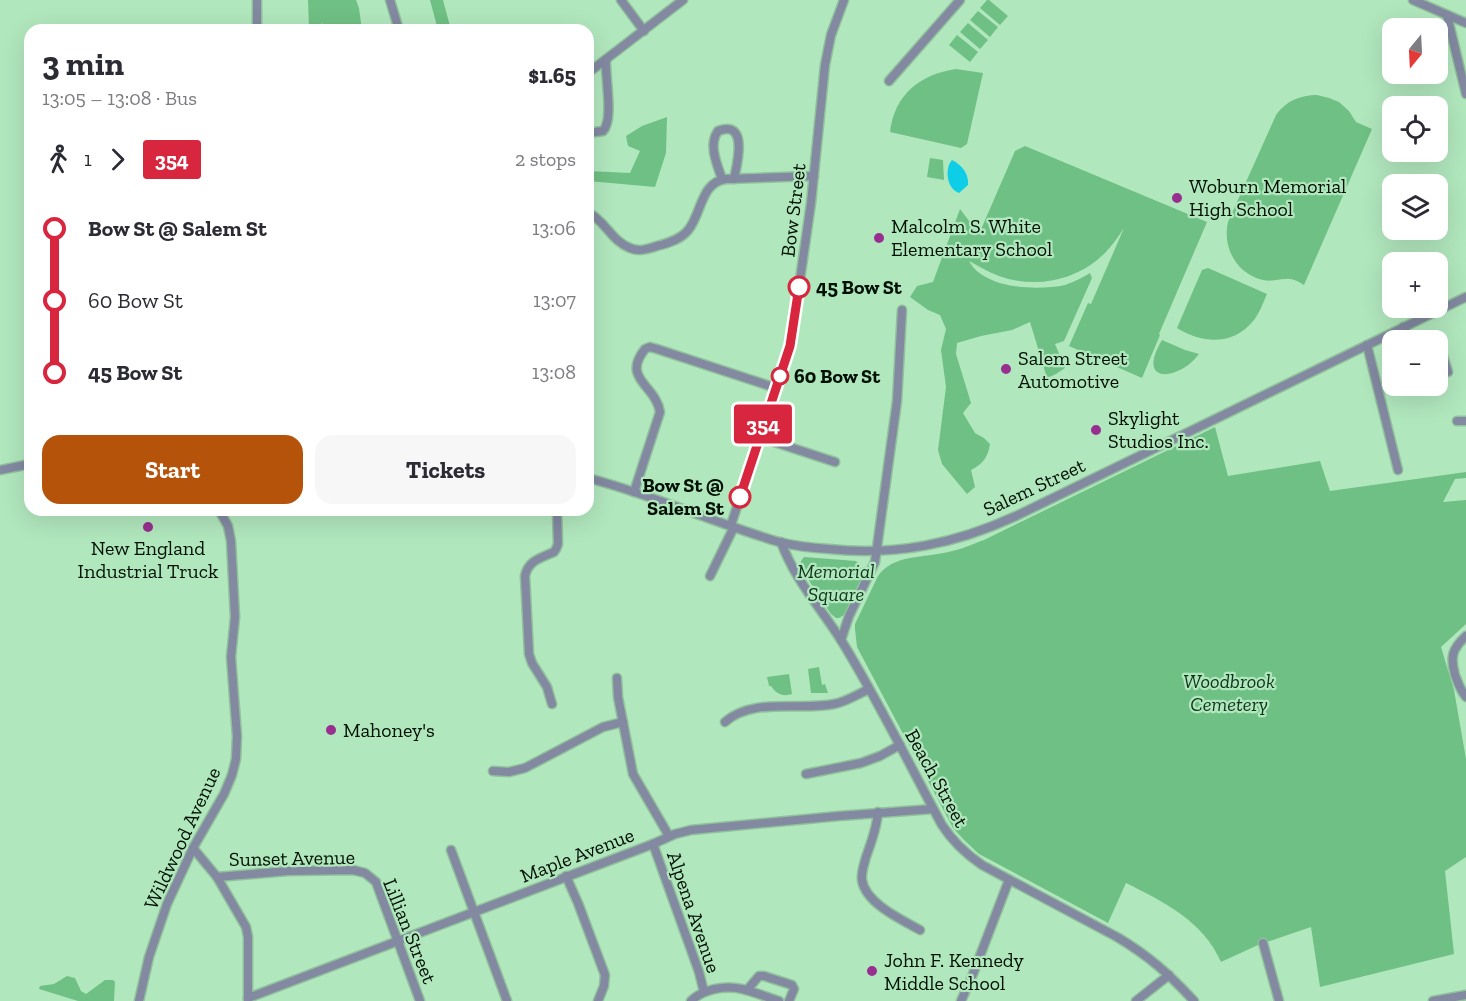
<!DOCTYPE html>
<html lang="en">
<head>
<meta charset="utf-8">
<style>
  body { margin:0; font-family:"Zilla Slab",serif; background:#f7f7f7; color:#2b2b33; height:100vh; display:flex; flex-direction:column; font-size:22px; white-space:nowrap }
  * { box-sizing:border-box; margin:0 }
  p { font-size:20px; color:#7c7c81 }
  .icon { flex:none; width:33px; height:33px; fill:none; stroke:currentColor; stroke-width:2; stroke-linecap:round; stroke-linejoin:round }
  .map { position:relative; flex:1; overflow:hidden }
  .panel { position:absolute; left:24px; top:24px; width:570px; height:492px; display:flex; flex-direction:column; background:#fff; border-radius:18px; box-shadow:0 6px 24px #0002 }
  .panel>* { flex:none }
  .badge { padding:0 12px; border-radius:4px; font-size:21px; line-height:39px }
  .needle { width:39px; rotate:198deg }
  .buttons { position:absolute; left:1382px; top:18px; display:grid; gap:12px }
  .buttons a { display:grid; place-items:center; width:66px; height:66px; border-radius:12px; background:#fff; box-shadow:0 6px 24px #0002; font-size:30px }
  .map>.badge { position:absolute; translate:-50% -50%; box-shadow:0 0 0 3px #fff }
  .legs { display:flex; align-items:center; gap:9px; height:66px; padding:0 18px; font-size:20px }
  .legs p { margin-inline-start:auto }
  .overview { display:flex; align-items:center; justify-content:space-between; height:102px; padding:0 18px }
  h1 { font-size:33px; font-weight:700; line-height:45px }
  .button { display:flex; gap:12px; margin-top:auto; padding:12px 18px }
  .button a { flex:1; height:69px; border-radius:18px; background:#b45309; color:#fff; font-size:24px; font-weight:700; line-height:69px; text-align:center }
  .button a+a { background:#f7f7f7; color:#2b2b33 }
  ul { padding:0 18px; list-style:none }
  li { display:flex; align-items:center; gap:21px; height:72px; font-size:22px }
  li i { display:grid; place-items:center; width:9px; height:100%; margin:0 8px; background:currentColor }
  li i::after { content:''; width:15px; height:15px; margin:-8px; border:4px solid; border-radius:50%; background:#fff }
  li p { margin-inline-start:auto }
  li:first-child i { background:linear-gradient(#0000 50%,currentColor 0) }
  li:last-child i { background:linear-gradient(currentColor 50%,#0000 0) }
  .map>svg:first-child { display:block }
  .green { fill:#6fc084 }
  .water { fill:#0dcde7 }
  .lines { fill:none; stroke-linecap:round; stroke-linejoin:round }
  .minor-casing { stroke:#91c09c; stroke-width:11 }
  .minor { stroke:#8289a1; stroke-width:8 }
  .line-1-casing { stroke:#fff; stroke-width:14 }
  .line-1 { stroke:#d7263d; stroke-width:9 }
  .poi-dot { fill:#982e90; stroke:#b1e7bd; stroke-width:2 }
  .stop-1-dot { fill:#fff; stroke:#d7263d; stroke-width:3 }
  .labels { text-anchor:middle; dominant-baseline:central; stroke-width:4.5; stroke-linejoin:round; paint-order:stroke }
  .poi-label { font-size:20px; fill:#001004; stroke:#b1e7bd; text-anchor:start }
  .street-label { font-size:20px; fill:#001004; stroke:#b1e7bd }
  .stop-label { font-size:20px; font-weight:bold; fill:#001004; stroke:#b1e7bd; text-anchor:start }
  .park-label { font-size:20px; font-style:italic; fill:#0d351a; stroke:#b1e7bd }
</style>
</head>
<body>
<div class="map">
<svg width="1466" height="1001" viewBox="0 0 1466 1001">
  <rect width="100%" height="100%" fill="#b1e7bd"/>
  <!-- green -->
  <g class="green">
    <polygon points="308,0 356,0 359,8 362,30 328,30 322,23 318,30 309,30"/>
    <polygon points="430,0 443,0 451,30 438,30"/>
    <polygon points="987,0 989,0 1008,16 1000,25 980,8"/>
    <polygon points="978,11 998,27 990,37 970,20"/>
    <polygon points="968,23 988,40 980,49 960,32"/>
    <polygon points="957,35 978,52 970,62 949,45"/>
    <path d="M 956,69 L 983,73 L 967,144 L 961,148 L 890,132 C 894,95 920,74 956,69 Z"/>
    <path d="M 1317,95 L 1329,98 L 1339,102 L 1349,111 L 1356,122 L 1372,129 L 1304,285 C 1299,282 1292,278 1286,279 C 1278,279 1272,282 1263,280 C 1237,274 1222,248 1228,222 L 1276,115 C 1286,101 1300,95 1317,95 Z"/>
    <polygon points="667,117 666,153 655,187 588,181 588,171 630,173 640,151 628,146 626,136 642,126"/>
    <path d="M 1025,146 L 1207,222 L 1159,334 L 1160,335 L 1142,378 L 1069,346 L 1088,303 L 1091,304 L 1124,228 C 1118,237 1112,246 1104,254 C 1076,281 1035,289 999,276 C 988,272 979,266 969,261 C 984,289 1037,291 1065,285 C 1074,282 1082,278 1090,273 L 1092,278 L 1064,341 L 1055,344 L 1065,368 L 1056,374 L 1047,378 L 1030,322 L 1012,330 L 981,336 L 957,343 L 956,354 L 971,403 L 963,413 L 975,433 L 984,438 L 990,444 C 988,457 983,464 971,470 L 975,487 L 967,494 L 942,464 L 938,450 L 946,387 L 941,350 L 946,329 L 940,315 L 928,310 L 910,297 L 917,286 L 933,282 L 960,209 L 979,234 L 1015,151 Z"/>
    <polygon points="930,158 943,160 944,180 927,177"/>
    <path d="M 1208,268 L 1267,294 C 1263,303 1260,312 1254,320 C 1233,346 1203,344 1177,328 L 1202,270 Z"/>
    <path d="M 1162,340 L 1185,350 L 1199,354 C 1179,381 1135,385 1162,340 Z"/>
    <path d="M 1215,427 L 1228,476 L 1320,461 L 1330,491 L 1466,472 L 1466,478 L 1455,479 L 1443,502 L 1466,500 L 1466,624 L 1441,647 L 1454,690 L 1466,759 L 1466,857 L 1445,871 L 1454,954 L 1320,987 L 1311,927 L 1258,945 L 1221,962 C 1203,921 1164,902 1126,883 L 1108,923 L 979,854 L 964,840 L 953,828 L 857,647 L 855,629 L 855,624 L 878,576 C 893,554 925,558 948,552 C 960,550 973,544 984,540 Z"/>
    <path d="M 804,557 L 856,561 C 860,565 863,570 863,575 L 844,615 L 839,618 L 836,618 L 831,614 L 800,567 L 801,561 Z"/>
    <polygon points="819,667 822,685 825,684 828,693 811,693 808,669"/>
    <path d="M 789,674 L 792,694 C 783,697 776,694 771,686 L 769,686 L 767,677 Z"/>
    <polygon points="67,976 75,978 81,991 86,994 105,980 113,980 115,982 114,1001 78,1001 39,989 40,986 54,984"/>
  </g>
  <!-- water -->
  <path class="water" d="M 952,160 C 962,165 969,174 968,185 L 959,193 C 947,189 944,169 952,160 Z"/>
  <g class="lines">
    <!-- minor casing -->
    <g class="minor-casing">
      <g id="minor">
        <polyline points="390,0 399,30"/>
        <polyline points="621,0 644,31"/>
        <polyline points="1413,0 1466,23"/>
        <polyline points="1447,15 1466,94"/>
        <polyline points="257,30 257,0"/>
        <polyline points="588,73 683,0"/>
        <polyline points="889,81 960,0"/>
        <path d="M 588,133 L 603,131 C 614,120 605,78 606,60"/>
        <path d="M 722,179 C 717,164 708,145 718,131 C 749,119 737,165 734,179"/>
        <path d="M 588,212 C 605,221 613,242 630,248 C 639,252 648,249 657,246 C 669,243 682,239 689,229 C 702,212 701,182 726,179 L 814,176"/>
        <polyline points="1403,327 1412,340"/>
        <polyline points="1367,345 1398,470"/>
        <polyline points="1437,345 1441,350 1448,372"/>
        <polyline points="1457,421 1466,421"/>
        <polyline points="759,437 835,462"/>
        <polyline points="0,470 30,464"/>
        <path d="M 588,478 C 653,495 715,523 779,542 C 795,546 813,548 829,549 C 896,556 955,544 1016,516 L 1466,297"/>
        <path d="M 634,492 L 660,412 C 656,385 621,379 645,349 L 650,347 L 657,349 L 776,388"/>
        <polyline points="731,525 791,342 811,203 825,65 831,35 844,0"/>
        <path d="M 781,542 C 795,580 820,607 841,640 C 878,700 909,764 942,825 C 953,842 966,854 982,865 L 1117,937 C 1149,956 1169,974 1194,1001"/>
        <polyline points="710,576 734,527"/>
        <path d="M 1466,636 C 1452,649 1450,657 1455,675 C 1458,683 1460,690 1466,697"/>
        <polyline points="841,640 849,616 875,562 897,401 902,310"/>
        <polyline points="617,678 618,697 633,774 669,836"/>
        <path d="M 552,704 L 547,687 L 532,663 L 529,654 L 525,576 C 528,561 540,558 554,552 L 556,549 L 558,544 L 557,510"/>
        <path d="M 725,722 C 753,697 800,711 834,704 C 846,702 858,694 869,689"/>
        <polyline points="493,771 509,772 525,768 603,727 623,722"/>
        <polyline points="806,774 861,763 880,756 900,745"/>
        <path d="M 878,812 C 877,828 871,843 866,857 C 864,865 861,872 862,880 C 865,903 902,920 920,930"/>
        <polyline points="653,844 699,972 704,992"/>
        <polyline points="193,848 217,877 246,927 248,937 248,1001"/>
        <polyline points="451,850 507,1001"/>
        <polyline points="566,876 578,903 605,975 604,986 598,1001"/>
        <polyline points="217,877 288,871 353,870 365,873 376,882 420,1001"/>
        <polyline points="1263,943 1279,1001"/>
        <polyline points="747,990 759,976 764,976 792,985 794,989 789,1001"/>
        <polyline points="248,998 653,844 675,834 691,830 839,816 933,809"/>
        <polyline points="139,1001 149,957 167,904 193,848 224,794 232,775 236,759 237,736 231,657 235,617 231,541 228,526 219,510"/>
        <path d="M 691,1001 C 703,989 725,985 742,989 C 754,992 767,997 779,1001"/>
        <polyline points="961,1001 973,974 1009,880"/>
        <polyline points="1136,1001 1169,975"/>
        <polyline points="1433,1001 1466,995"/>
      </g>
    </g>
    <!-- minor -->
    <use href="#minor" class="minor"/>
  </g>
  <g class="lines">
    <!-- line-1 casing -->
    <g class="line-1-casing">
      <polyline id="line-1" points="740,497 790,346 799,287"/>
    </g>
    <!-- line-1 -->
    <use href="#line-1" class="line-1"/>
  </g>
  <!-- markers -->
  <g class="poi-dot">
    <circle cx="1177" cy="198" r="6"/>
    <circle cx="879" cy="238" r="6"/>
    <circle cx="1006" cy="369" r="6"/>
    <circle cx="1096" cy="430" r="6"/>
    <circle cx="148" cy="527" r="6"/>
    <circle cx="331" cy="730" r="6"/>
    <circle cx="872" cy="971" r="6"/>
  </g>
  <g class="stop-1-dot">
    <circle cx="799" cy="287" r="10"/>
    <circle cx="780" cy="376" r="8"/>
    <circle cx="740" cy="497" r="10"/>
  </g>
  <g class="labels">
    <!-- poi labels -->
    <g class="poi-label">
      <text x="1189" y="186">Woburn Memorial<tspan x="1189" dy="23">High School</tspan></text>
      <text x="891" y="226">Malcolm S. White<tspan x="891" dy="23">Elementary School</tspan></text>
      <text x="1018" y="358">Salem Street<tspan x="1018" dy="23">Automotive</tspan></text>
      <text x="1108" y="418">Skylight<tspan x="1108" dy="23">Studios Inc.</tspan></text>
      <text x="148" y="548" text-anchor="middle">New England<tspan x="148" dy="23">Industrial Truck</tspan></text>
      <text x="343" y="730">Mahoney's</text>
      <text x="884" y="960">John F. Kennedy<tspan x="884" dy="23">Middle School</tspan></text>
    </g>
    <!-- street labels -->
    <g class="street-label">
      <text transform="translate(793 210) rotate(-83)">Bow Street</text>
      <text transform="translate(1034 487) rotate(-25)">Salem Street</text>
      <text transform="translate(937 778) rotate(61)">Beach Street</text>
      <text transform="translate(182 838) rotate(-65)">Wildwood Avenue</text>
      <text transform="translate(577 855) rotate(-21)">Maple Avenue</text>
      <text transform="translate(292 858) rotate(-1)">Sunset Avenue</text>
      <text transform="translate(694 912) rotate(71)">Alpena Avenue</text>
      <text transform="translate(410 931) rotate(68)">Lillian Street</text>
    </g>
    <!-- stop labels -->
    <g class="stop-label">
      <text x="816" y="287">45 Bow St</text>
      <text x="794" y="376">60 Bow St</text>
      <text x="724" y="485" text-anchor="end">Bow St @<tspan x="724" dy="23">Salem St</tspan></text>
    </g>
    <!-- park labels -->
    <g class="park-label">
      <text x="836" y="571">Memorial<tspan x="836" dy="23">Square</tspan></text>
      <text x="1229" y="681">Woodbrook<tspan x="1229" dy="23">Cemetery</tspan></text>
    </g>
  </g>
</svg>
<div class="buttons">
<a><svg class="needle" viewBox="-14 -14 28 28"><path d="M0-13l5 13h-10z" fill="#e53935"/><path d="M0 13l5-13h-10z" fill="#7c7c81"/></svg></a>
<a><svg class="icon" aria-label="locate" viewBox="0 0 24 24"><circle cx="12" cy="12" r="6"/><path d="M12 2v4M12 18v4M2 12h4M18 12h4"/></svg></a>
<a><svg class="icon" aria-label="layers" viewBox="0 0 24 24"><path d="M12 4l9 5-9 5-9-5zM3 14l9 5 9-5"/></svg></a>
<a>+</a>
<a>−</a>
</div>
<b class="badge" style="left:763px;top:424px;background:#d7263d;color:#fff">354</b>
<section class="panel">
<div class="overview"><div><h1>3 min</h1><p>13:05 – 13:08 · Bus</p></div><b>$1.65</b></div>
<div class="legs"><svg class="icon" aria-label="walk" viewBox="0 0 24 24"><circle cx="13" cy="4" r="2"/><path d="M13 8l-2 6 4 7M11 14l-3 7M7 12l3-4h3l4 4"/></svg>1<svg class="icon" aria-label="forward" viewBox="0 0 24 24"><path d="M9 5l7 7-7 7"/></svg><b class="badge" style="background:#d7263d;color:#fff">354</b><p>2 stops</p></div>
<ul>
<li><i style="color:#d7263d"></i><b>Bow St @ Salem St</b><p>13:06</p></li>
<li><i style="color:#d7263d"></i><span>60 Bow St</span><p>13:07</p></li>
<li><i style="color:#d7263d"></i><b>45 Bow St</b><p>13:08</p></li>
</ul>
<div class="button"><a>Start</a><a>Tickets</a></div>
</section>
</div>
</body>
</html>
